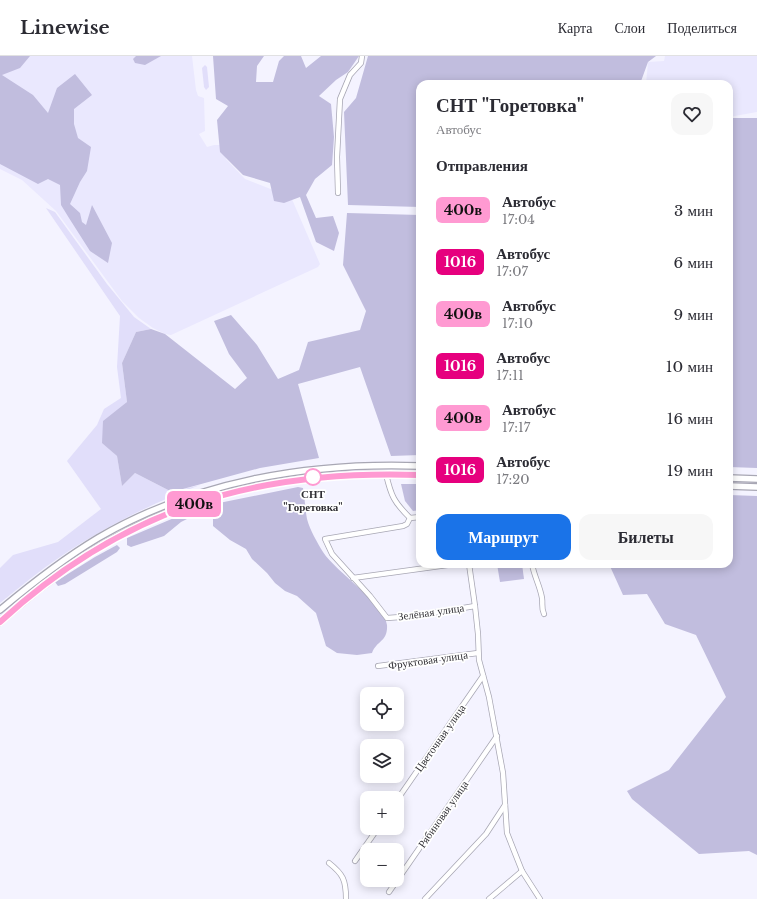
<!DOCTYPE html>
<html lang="ru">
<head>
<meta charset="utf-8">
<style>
  body { margin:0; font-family:"Libre Baskerville",serif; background:#f7f7f7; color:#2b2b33; height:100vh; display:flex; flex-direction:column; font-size:15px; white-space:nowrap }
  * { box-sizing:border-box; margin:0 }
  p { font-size:13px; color:#7c7c81 }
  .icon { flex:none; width:22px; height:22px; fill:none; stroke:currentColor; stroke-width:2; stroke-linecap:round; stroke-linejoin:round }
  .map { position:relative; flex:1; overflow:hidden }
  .details { position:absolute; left:416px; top:24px; width:317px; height:488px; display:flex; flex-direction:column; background:#fff; border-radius:12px; box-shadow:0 2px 10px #0003 }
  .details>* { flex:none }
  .badge { padding:0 8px; border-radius:6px; font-size:14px; line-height:26px }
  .fabs { position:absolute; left:360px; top:631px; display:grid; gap:8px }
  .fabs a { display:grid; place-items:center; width:44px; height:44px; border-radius:8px; background:#fff; box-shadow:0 2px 10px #0003; font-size:20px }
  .map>.badge { position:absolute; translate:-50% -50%; box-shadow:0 0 0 2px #fff }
  h2 { padding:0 20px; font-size:15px; line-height:36px }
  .round { display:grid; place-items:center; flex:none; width:42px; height:42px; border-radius:12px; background:#f7f7f7 }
  .headline { display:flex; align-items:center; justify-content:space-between; height:68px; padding:0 20px }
  h1 { font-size:19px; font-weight:700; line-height:30px }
  .action { display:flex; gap:8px; margin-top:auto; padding:8px 20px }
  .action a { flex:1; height:46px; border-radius:12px; background:#1a73e8; color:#fff; font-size:16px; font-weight:700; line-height:46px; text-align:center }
  .action a+a { background:#f7f7f7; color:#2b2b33 }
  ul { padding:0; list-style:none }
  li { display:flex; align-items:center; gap:12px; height:52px; padding:0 20px }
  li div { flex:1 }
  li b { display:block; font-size:15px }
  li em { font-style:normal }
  li .badge { min-width:44px; font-weight:700; text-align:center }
  header { display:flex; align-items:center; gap:24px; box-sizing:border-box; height:56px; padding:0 20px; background:#fff; border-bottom:1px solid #e1e1e2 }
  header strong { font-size:19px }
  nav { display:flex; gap:22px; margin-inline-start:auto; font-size:14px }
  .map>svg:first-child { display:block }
  .built { fill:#eae8fe }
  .green { fill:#e1defa }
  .forest { fill:#c1bdde }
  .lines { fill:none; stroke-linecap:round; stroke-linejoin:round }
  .minor-casing { stroke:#a8a7b4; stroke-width:6 }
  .major-casing { stroke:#a8a7b4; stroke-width:8 }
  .minor { stroke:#fff; stroke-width:4.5 }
  .major { stroke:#fff; stroke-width:5.5 }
  .line-casing { stroke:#fff; stroke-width:9 }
  .line { stroke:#ff9ad2; stroke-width:6 }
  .stop-dot { fill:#fff; stroke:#ff9ad2; stroke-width:2 }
  .labels { text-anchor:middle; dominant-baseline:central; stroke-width:3.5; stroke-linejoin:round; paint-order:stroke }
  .stop-label { font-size:11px; font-weight:bold; fill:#302f34; stroke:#fff }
  .street-label { font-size:11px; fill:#302f34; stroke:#fff }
</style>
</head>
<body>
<header>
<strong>Linewise</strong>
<nav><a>Карта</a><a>Слои</a><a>Поделиться</a></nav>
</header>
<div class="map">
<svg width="757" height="843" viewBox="0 0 757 843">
  <rect width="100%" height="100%" fill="#f4f3ff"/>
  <!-- built -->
  <g class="built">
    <polygon points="0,0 192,0 196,34 198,40 204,42 205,75 199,78 207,91 214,89 220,89 224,94 226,103 245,123 291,141 320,208 318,211 171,279 165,278 153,272 139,262 122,245 56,155 22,124 0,113"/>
    <polygon points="665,0 757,0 757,56 729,61 729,28 646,28 648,6 664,5"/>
  </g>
  <!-- green -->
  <g class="green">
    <polygon points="205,9 207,11 209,31 206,34 204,31 202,12"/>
    <path d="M 46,152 L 55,156 L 107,228 L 134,261 L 151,273 L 136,276 L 122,307 L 127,346 L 102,386 L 117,400 L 122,430 L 135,417 L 172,436 L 200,429 C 151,448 104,471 60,501 C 39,515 20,531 0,547 L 0,512 L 13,499 L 58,486 L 101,453 L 67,405 L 97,369 L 104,353 L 121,342 L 117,311 L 120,260 Z"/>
    <path d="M 341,414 L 367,415 L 367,416 C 326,416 285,420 245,430 C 229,434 214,440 198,444 L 197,442 L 245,428 L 283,420 Z"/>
    <polygon points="116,477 118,477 43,526 0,562 0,559 4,555 42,524 92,491"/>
  </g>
  <!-- forest -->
  <g class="forest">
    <polygon points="0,0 30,0 20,12 2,19 33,39 48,57 57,32 75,18 92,39 74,53 74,68 78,82 91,91 87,115 80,126 70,148 80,157 82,166 86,169 92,149 112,187 108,207 90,195 69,162 61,149 60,129 48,123 38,128 0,108"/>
    <polygon points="136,0 161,0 145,9 135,7 133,3"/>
    <polygon points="213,0 264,0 257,10 256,26 273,26 279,5 284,0 301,0 306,12 321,0 359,0 348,16 336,24 319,40 331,48 334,81 332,109 315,123 306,139 316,162 333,160 339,177 334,195 316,186 300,141 284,147 274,145 270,127 243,119 220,96 217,64 228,50 216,43"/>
    <polygon points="368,0 656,0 648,6 640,28 420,28 420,151 348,149 344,56 356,42"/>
    <polygon points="729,62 757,62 757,412 729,411"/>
    <polygon points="347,157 420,159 420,399 391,400 360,311 298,328 319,402 260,412 172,436 135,417 122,430 117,400 102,387 103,365 127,346 122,307 136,276 151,273 165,278 235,333 247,322 229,298 214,265 231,259 257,289 278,323 299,314 308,286 360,274 366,255 343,209"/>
    <polygon points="401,428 420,428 420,454 413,455 405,445"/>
    <path d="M 298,431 L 303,432 C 305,442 305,453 307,463 C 310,474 317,486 323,496 C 336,516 385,548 387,569 C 388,586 377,584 372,597 L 357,599 L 337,597 L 326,590 L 316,557 L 297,540 L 285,535 L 275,527 L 267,517 L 252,503 L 246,493 L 230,484 L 213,470 L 213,462 L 205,452 L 214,448 Z"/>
    <polygon points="729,439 757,440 757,799 749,795 699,798 632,743 627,735 669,714 726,641 696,579 665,568 647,538 623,539 609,508 729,508"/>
    <polygon points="188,456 193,458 191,461 181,466 164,480 131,491 127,489 127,482"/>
    <polygon points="117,489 120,492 117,496 65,528 58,530 55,526 95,501"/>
    <polygon points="497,508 522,508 524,523 500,526"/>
  </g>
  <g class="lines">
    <!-- minor casing -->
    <g class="minor-casing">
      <g id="minor">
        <polyline points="338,137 337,101 340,43 350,19 361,7 362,0"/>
        <path d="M 386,418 C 391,440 394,446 410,462 L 420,461"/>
        <polyline points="410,462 407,468 403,470 325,483 332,498 370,540 387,562 415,560 475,550"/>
        <polyline points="469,508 475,550 478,578 479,604 489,641 503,717 507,777 522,815 540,843"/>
        <path d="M 532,508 C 534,520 540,530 542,542 C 543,548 541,552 544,558"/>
        <polyline points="353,522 455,508"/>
        <polyline points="378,610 478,597"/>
        <polyline points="397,744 483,620"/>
        <polyline points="355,805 378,772"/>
        <path d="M 329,807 C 343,818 346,824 346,843"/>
        <polyline points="389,836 497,680"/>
        <polyline points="425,843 486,778 505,749"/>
        <polyline points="489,843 522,815"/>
      </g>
    </g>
    <!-- major casing -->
    <g class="major-casing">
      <g id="major">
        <polyline points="729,422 757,423"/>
        <polyline points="729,430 757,431"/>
        <path d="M 0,554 C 31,528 63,503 98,482 C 195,425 309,406 420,410"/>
        <path d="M 0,566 C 46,525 96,488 153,463 C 237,426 329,415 420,419"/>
      </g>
    </g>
    <!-- minor -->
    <use href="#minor" class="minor"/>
    <!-- major -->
    <use href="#major" class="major"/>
  </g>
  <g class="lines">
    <!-- line casing -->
    <g class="line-casing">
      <path id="line" d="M 0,566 C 123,453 255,413 420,419"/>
    </g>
    <!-- line -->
    <use href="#line" class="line"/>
  </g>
  <!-- markers -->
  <circle class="stop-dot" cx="313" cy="421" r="8"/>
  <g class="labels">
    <!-- stop labels -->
    <g class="stop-label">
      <text x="313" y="438">СНТ<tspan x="313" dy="13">"Горетовка"</tspan></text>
    </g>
    <!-- street labels -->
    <g class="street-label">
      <text transform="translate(431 556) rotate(-8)">Зелёная улица</text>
      <text transform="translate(428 604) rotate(-8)">Фруктовая улица</text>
      <text transform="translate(440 682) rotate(-55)">Цветочная улица</text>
      <text transform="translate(443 758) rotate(-55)">Рябиновая улица</text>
    </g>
  </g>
</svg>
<div class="fabs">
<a><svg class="icon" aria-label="locate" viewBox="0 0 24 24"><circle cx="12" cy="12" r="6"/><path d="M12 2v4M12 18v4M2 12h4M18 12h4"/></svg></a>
<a><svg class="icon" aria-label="layers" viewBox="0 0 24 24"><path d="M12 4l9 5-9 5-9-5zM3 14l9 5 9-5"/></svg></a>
<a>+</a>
<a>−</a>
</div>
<b class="badge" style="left:194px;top:448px;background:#ff9ad2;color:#111">400в</b>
<section class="details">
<div class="headline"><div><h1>СНТ &quot;Горетовка&quot;</h1><p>Автобус</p></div><a class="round"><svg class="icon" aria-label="heart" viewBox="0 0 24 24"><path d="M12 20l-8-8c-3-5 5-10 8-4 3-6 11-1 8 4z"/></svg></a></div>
<h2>Отправления</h2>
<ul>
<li><span class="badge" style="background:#ff9ad2;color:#111">400в</span><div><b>Автобус</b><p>17:04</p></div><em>3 мин</em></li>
<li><span class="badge" style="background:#e6007e;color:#fff">1016</span><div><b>Автобус</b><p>17:07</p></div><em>6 мин</em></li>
<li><span class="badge" style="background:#ff9ad2;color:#111">400в</span><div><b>Автобус</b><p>17:10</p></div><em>9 мин</em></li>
<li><span class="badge" style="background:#e6007e;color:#fff">1016</span><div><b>Автобус</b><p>17:11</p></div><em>10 мин</em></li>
<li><span class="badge" style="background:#ff9ad2;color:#111">400в</span><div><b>Автобус</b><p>17:17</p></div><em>16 мин</em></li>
<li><span class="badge" style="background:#e6007e;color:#fff">1016</span><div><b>Автобус</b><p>17:20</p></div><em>19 мин</em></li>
</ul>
<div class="action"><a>Маршрут</a><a>Билеты</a></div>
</section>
</div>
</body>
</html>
